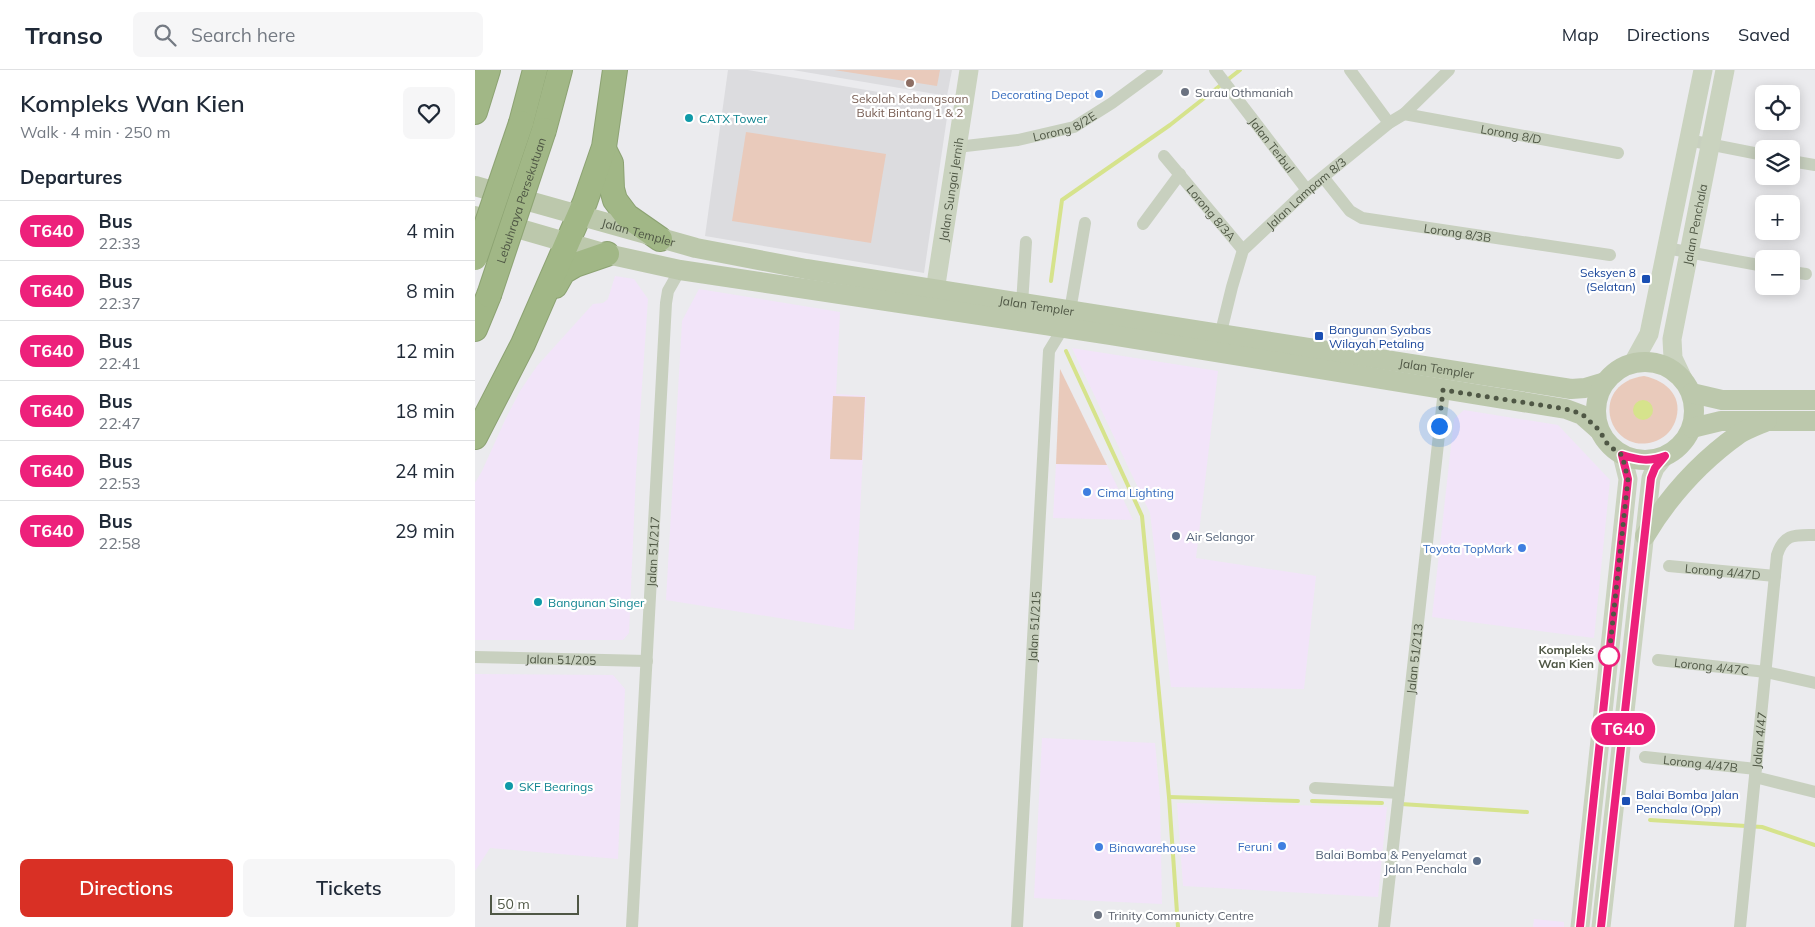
<!DOCTYPE html>
<html lang="en">
<head>
<meta charset="utf-8">
<style>
  body { margin:0; font-family:Mulish,sans-serif; background:#f6f6f7; color:#1f2937; height:100vh; display:flex; flex-direction:column; font-size:19px; white-space:nowrap }
  * { box-sizing:border-box; margin:0 }
  p { font-size:16px; color:#747a83 }
  .icon { flex:none; width:28px; height:28px; fill:none; stroke:currentColor; stroke-width:2; stroke-linecap:round; stroke-linejoin:round }
  .map { position:relative; flex:1; overflow:hidden }
  .drawer { display:flex; flex-direction:column; background:#fff; width:475px }
  .drawer>* { flex:none }
  .badge { padding:0 10px; border-radius:16px; font-size:18px; line-height:32px }
  .controls { position:absolute; left:1280px; top:15px; display:grid; gap:10px }
  .controls a { display:grid; place-items:center; width:45px; height:45px; border-radius:8px; background:#fff; box-shadow:0 2px 12px #0003; font-size:25px }
  .scale { position:absolute; left:15px; bottom:12px; width:89px; box-sizing:border-box; padding-left:5px; border:2px solid #4f5745; border-top:0; font-size:14px; line-height:18px; white-space:nowrap; color:#4f5745; -webkit-text-stroke:4px #fff; paint-order:stroke }
  .you { position:absolute; width:25px; height:25px; margin:-12px; border:4px solid #fff; border-radius:50%; background:#1a73e8; box-shadow:0 0 0 8px #1a73e833 }
  .map>.badge { position:absolute; translate:-50% -50%; box-shadow:0 0 0 2px #fff }
  h2 { padding:0 20px; font-size:19px; line-height:45px }
  .round { display:grid; place-items:center; flex:none; width:52px; height:52px; border-radius:8px; background:#f6f6f7 }
  .overview { display:flex; align-items:center; justify-content:space-between; height:85px; padding:0 20px }
  h1 { font-size:24px; font-weight:600; line-height:38px }
  .action { display:flex; gap:10px; margin-top:auto; padding:10px 20px }
  .action a { flex:1; height:58px; border-radius:8px; background:#d93025; color:#fff; font-size:20px; font-weight:600; line-height:58px; text-align:center }
  .action a+a { background:#f6f6f7; color:#1f2937 }
  ul { padding:0; list-style:none }
  li { display:flex; align-items:center; gap:15px; height:60px; padding:0 20px; border-top:1px solid #e0e1e3 }
  li div { flex:1 }
  li b { display:block; font-size:19px }
  li em { font-style:normal }
  li .badge { min-width:55px; font-weight:700; text-align:center }
  header { display:flex; align-items:center; gap:30px; box-sizing:border-box; height:70px; padding:0 25px; background:#fff; border-bottom:1px solid #e0e1e3 }
  header strong { font-size:24px }
  nav { display:flex; gap:28px; margin-inline-start:auto; font-size:18px }
  .search { width:350px; height:45px; background:#f6f6f7; display:flex; align-items:center; gap:12px; box-sizing:border-box; padding:0 18px; border-radius:8px; color:#747a83; font-size:19px }
  main { display:flex; flex:1; min-height:0 }
  .map>svg:first-child { display:block }
  .commercial { fill:#f2e4f9 }
  .education { fill:#dcdcdf }
  .green { fill:#e9cabb }
  .water { fill:#d6e38c }
  .lines { fill:none; stroke-linecap:round; stroke-linejoin:round }
  .stream { stroke:#d6e38c; stroke-width:4 }
  .highway-casing { stroke:#8ca272; stroke-width:26 }
  .street { stroke:#c8d0bf; stroke-width:12 }
  .secondary { stroke:#cad3bf; stroke-width:19 }
  .primary { stroke:#bcc8ac; stroke-width:20 }
  .highway { stroke:#a1b786; stroke-width:24 }
  .highway-bridge-casing { stroke:#8ca272; stroke-width:26; stroke-linecap:butt }
  .highway-bridge { stroke:#a1b786; stroke-width:24 }
  .line-casing { stroke:#fff; stroke-width:11 }
  .line { stroke:#ed207b; stroke-width:8 }
  .walk { stroke:#4f5745; stroke-width:5; stroke-dasharray:0 9 }
  .education-dot { fill:#8d6e63; stroke:#fff; stroke-width:2 }
  .worship-dot { fill:#6b7280; stroke:#fff; stroke-width:2 }
  .shop-dot { fill:#3f7fe0; stroke:#fff; stroke-width:2 }
  .culture-dot { fill:#0f9aa8; stroke:#fff; stroke-width:2 }
  .transit-dot { fill:#1a4fb4; stroke:#fff; stroke-width:2 }
  .service-dot { fill:#5c6f8a; stroke:#fff; stroke-width:2 }
  .stop-dot { fill:#fff; stroke:#ed207b; stroke-width:2.5 }
  .labels { text-anchor:middle; dominant-baseline:central; stroke-width:4.5; stroke-linejoin:round; paint-order:stroke }
  .worship-label { font-size:12px; fill:#5b616d; stroke:#fff; text-anchor:start }
  .shop-label { font-size:12px; fill:#366cbe; stroke:#fff; text-anchor:end }
  .education-label { font-size:12px; fill:#785e54; stroke:#fff }
  .culture-label { font-size:12px; fill:#0d838f; stroke:#fff; text-anchor:start }
  .street-label { font-size:12px; fill:#4f5745; stroke:#fff }
  .transit-label { font-size:12px; fill:#164399; stroke:#fff; text-anchor:start }
  .service-label { font-size:12px; fill:#4e5e75; stroke:#fff; text-anchor:start }
  .stop-label { font-size:12px; font-weight:bold; fill:#4f5745; stroke:#fff; text-anchor:end }
</style>
</head>
<body>
<header>
<strong>Transo</strong>
<div class="search"><svg class="icon" aria-label="search" viewBox="0 0 24 24"><circle cx="10" cy="10" r="6"/><path d="M15 15l6 6"/></svg>Search here</div>
<nav><a>Map</a><a>Directions</a><a>Saved</a></nav>
</header>
<main>
<section class="drawer">
<div class="overview"><div><h1>Kompleks Wan Kien</h1><p>Walk · 4 min · 250 m</p></div><a class="round"><svg class="icon" aria-label="heart" viewBox="0 0 24 24"><path d="M12 20l-8-8c-3-5 5-10 8-4 3-6 11-1 8 4z"/></svg></a></div>
<h2>Departures</h2>
<ul>
<li><span class="badge" style="background:#ed207b;color:#fff">T640</span><div><b>Bus</b><p>22:33</p></div><em>4 min</em></li>
<li><span class="badge" style="background:#ed207b;color:#fff">T640</span><div><b>Bus</b><p>22:37</p></div><em>8 min</em></li>
<li><span class="badge" style="background:#ed207b;color:#fff">T640</span><div><b>Bus</b><p>22:41</p></div><em>12 min</em></li>
<li><span class="badge" style="background:#ed207b;color:#fff">T640</span><div><b>Bus</b><p>22:47</p></div><em>18 min</em></li>
<li><span class="badge" style="background:#ed207b;color:#fff">T640</span><div><b>Bus</b><p>22:53</p></div><em>24 min</em></li>
<li><span class="badge" style="background:#ed207b;color:#fff">T640</span><div><b>Bus</b><p>22:58</p></div><em>29 min</em></li>
</ul>
<div class="action"><a>Directions</a><a>Tickets</a></div>
</section>
<div class="map">
<svg width="1340" height="857" viewBox="0 0 1340 857">
  <rect width="100%" height="100%" fill="#ebebee"/>
  <!-- commercial -->
  <g class="commercial">
    <polygon points="140,206 159,209 173,229 161,403 154,563 148,570 0,570 0,413 7,401 31,348 45,321 62,296 118,234 128,233 133,229"/>
    <polygon points="224,219 365,242 361,324 391,326 379,560 191,530 207,251"/>
    <polygon points="597,278 743,301 721,488 841,506 829,619 696,617 675,443"/>
    <polygon points="989,340 1083,355 1135,410 1119,568 957,547 979,349"/>
    <polygon points="581,394 632,395 658,450 578,448"/>
    <polygon points="0,604 138,605 150,619 143,789 15,778 0,801"/>
    <polygon points="567,668 680,673 685,727 687,834 559,828"/>
    <polygon points="702,733 912,737 903,827 708,816"/>
    <polygon points="1059,849 1089,852 1089,857 1058,857"/>
  </g>
  <!-- education -->
  <g class="education">
    <polygon points="253,0 273,0 474,34 449,203 230,166"/>
    <polygon points="318,0 477,0 472,26"/>
  </g>
  <!-- green -->
  <g class="green">
    <polygon points="359,0 465,0 462,16"/>
    <polygon points="271,62 411,84 396,173 257,151"/>
    <polygon points="585,299 632,395 581,394"/>
    <path d="M 1169,306 C 1193,311 1209,328 1200,352 C 1196,362 1188,369 1178,372 C 1133,385 1112,314 1169,306 Z"/>
    <polygon points="358,326 390,327 387,390 355,389"/>
  </g>
  <!-- water -->
  <circle class="water" cx="1168" cy="340" r="10"/>
  <g class="lines">
    <!-- stream -->
    <g class="stream">
      <polyline points="576,211 587,130 695,55 765,0"/>
      <polyline points="591,281 667,446 694,727 703,857"/>
      <polyline points="694,727 823,731"/>
      <polyline points="837,731 907,733"/>
      <polyline points="926,734 1052,742"/>
      <polyline points="1175,750 1287,757 1340,775"/>
    </g>
    <!-- highway casing -->
    <g class="highway-casing">
      <g id="highway">
        <polyline points="0,42 13,0"/>
        <polyline points="46,53 60,0"/>
        <polyline points="69,60 85,0"/>
        <polyline points="129,79 136,93 137,119 140,130 152,146 185,169"/>
        <polyline points="80,216 88,202 100,195 132,184"/>
        <polyline points="0,259 14,225"/>
        <polyline points="0,367 48,274 110,132 129,77 140,0"/>
      </g>
    </g>
    <!-- street -->
    <g class="street">
      <path id="s1" d="M 740,0 L 832,120"/>
      <polyline points="875,0 914,53"/>
      <path id="s2" d="M 929,44 L 1143,83"/>
      <polyline points="1213,70 1289,85"/>
      <path id="s3" d="M 482,77 L 543,70 L 599,57 L 637,33 L 682,0"/>
      <path id="s4" d="M 689,86 L 768,180"/>
      <polyline points="1316,91 1340,95"/>
      <path id="s5" d="M 848,107 L 875,141 L 887,148 L 1135,185"/>
      <polyline points="668,154 705,104"/>
      <polyline points="1191,178 1289,196"/>
      <polyline points="1316,202 1331,204"/>
      <polyline points="547,234 551,172"/>
      <polyline points="595,241 610,153"/>
      <path id="s6" d="M 744,270 L 757,217 L 768,180 L 832,120 L 914,53 L 929,44 L 974,0"/>
      <path id="s7" d="M 1194,496 L 1300,506"/>
      <path id="s8" d="M 0,587 L 172,591"/>
      <path id="s9" d="M 1183,590 L 1291,602 L 1340,613"/>
      <path id="s10" d="M 1170,687 L 1281,699"/>
      <polyline points="1280,707 1340,722"/>
      <polyline points="840,718 924,723"/>
      <path id="s11" d="M 157,857 L 191,233 L 193,221 L 205,200"/>
      <path id="s12" d="M 542,857 L 574,281 L 588,258"/>
      <path id="s13" d="M 909,857 L 969,320"/>
      <path id="s14" d="M 1265,857 L 1302,485 C 1309,463 1320,465 1340,465"/>
    </g>
    <!-- secondary -->
    <g class="secondary">
      <path id="s15" d="M 458,234 L 494,0"/>
      <polyline points="1158,293 1174,264 1228,0"/>
      <path id="s16" d="M 1208,309 L 1198,288 L 1197,269 L 1250,0"/>
      <polyline points="1105,857 1153,409 1147,385"/>
      <polyline points="1126,857 1176,408 1180,398 1190,386"/>
    </g>
    <!-- primary -->
    <g class="primary">
      <path id="s17" d="M 0,116 L 221,178 L 331,199 L 1096,319 L 1110,318 L 1130,312"/>
      <polyline points="0,146 132,184 205,200 636,265 1091,339 1107,345 1124,360"/>
      <circle cx="1170" cy="341" r="49"/>
      <polyline points="1217,323 1247,330 1340,330"/>
      <polyline points="1217,358 1246,351 1340,351"/>
      <path d="M 1170,466 C 1194,426 1226,391 1264,364 C 1272,359 1283,355 1292,351"/>
    </g>
    <!-- highway -->
    <use href="#highway" class="highway"/>
    <!-- highway-bridge casing -->
    <g class="highway-bridge-casing">
      <g id="highway-bridge">
        <polyline points="0,188 46,53"/>
        <path id="s18" d="M 14,225 L 69,60"/>
      </g>
    </g>
    <!-- highway-bridge -->
    <use href="#highway-bridge" class="highway-bridge"/>
  </g>
  <g class="lines">
    <!-- line casing -->
    <g class="line-casing">
      <path id="line" d="M 1105,857 L 1153,409 L 1147,385 C 1163,390 1174,392 1190,386 L 1180,398 L 1176,408 L 1126,857"/>
    </g>
    <!-- line -->
    <use href="#line" class="line"/>
    <!-- walk -->
    <polyline class="walk" points="964,356 968,320 1091,339 1107,344 1124,360 1133,375 1147,385 1153,409 1134,586"/>
  </g>
  <!-- markers -->
  <circle class="education-dot" cx="435" cy="13" r="5"/>
  <g class="worship-dot">
    <circle cx="710" cy="22" r="5"/>
    <circle cx="623" cy="845" r="5"/>
  </g>
  <g class="shop-dot">
    <circle cx="624" cy="24" r="5"/>
    <circle cx="612" cy="422" r="5"/>
    <circle cx="1047" cy="478" r="5"/>
    <circle cx="807" cy="776" r="5"/>
    <circle cx="624" cy="777" r="5"/>
  </g>
  <g class="culture-dot">
    <circle cx="214" cy="48" r="5"/>
    <circle cx="63" cy="532" r="5"/>
    <circle cx="34" cy="716" r="5"/>
  </g>
  <g class="transit-dot">
    <rect x="1166" y="204" width="10" height="10" rx="2.5"/>
    <rect x="839" y="261" width="10" height="10" rx="2.5"/>
    <rect x="1146" y="726" width="10" height="10" rx="2.5"/>
  </g>
  <g class="service-dot">
    <circle cx="701" cy="466" r="5"/>
    <circle cx="1002" cy="791" r="5"/>
  </g>
  <circle class="stop-dot" cx="1134" cy="586" r="10"/>
  <g class="labels">
    <!-- worship labels -->
    <g class="worship-label">
      <text x="720" y="22">Surau Othmaniah</text>
      <text x="633" y="845">Trinity Communicty Centre</text>
    </g>
    <!-- shop labels -->
    <g class="shop-label">
      <text x="614" y="24">Decorating Depot</text>
      <text x="622" y="422" text-anchor="start">Cima Lighting</text>
      <text x="1037" y="478">Toyota TopMark</text>
      <text x="797" y="776">Feruni</text>
      <text x="634" y="777" text-anchor="start">Binawarehouse</text>
    </g>
    <!-- education labels -->
    <g class="education-label">
      <text x="435" y="28">Sekolah Kebangsaan<tspan x="435" dy="14">Bukit Bintang 1 &amp; 2</tspan></text>
    </g>
    <!-- culture labels -->
    <g class="culture-label">
      <text x="224" y="48">CATX Tower</text>
      <text x="73" y="532">Bangunan Singer</text>
      <text x="44" y="716">SKF Bearings</text>
    </g>
    <!-- street labels -->
    <g class="street-label">
      <text stroke="none"><textPath href="#s3" startOffset="110">Lorong 8/2E</textPath></text>
      <text stroke="none"><textPath href="#s2" startOffset="109">Lorong 8/D</textPath></text>
      <text stroke="none"><textPath href="#s1" startOffset="94">Jalan Terbul</textPath></text>
      <text stroke="none"><textPath href="#s15" startOffset="116">Jalan Sungai Jernih</textPath></text>
      <text stroke="none"><textPath href="#s6" startOffset="178">Jalan Lampam 8/3</textPath></text>
      <text stroke="none"><textPath href="#s18" startOffset="100">Lebuhraya Persekutuan</textPath></text>
      <text stroke="none"><textPath href="#s4" startOffset="74">Lorong 8/3A</textPath></text>
      <text stroke="none"><textPath href="#s16" startOffset="159">Jalan Penchala</textPath></text>
      <text stroke="none"><textPath href="#s5" startOffset="154">Lorong 8/3B</textPath></text>
      <text stroke="none"><textPath href="#s17" startOffset="170">Jalan Templer</textPath></text>
      <text stroke="none"><textPath href="#s17" startOffset="575">Jalan Templer</textPath></text>
      <text stroke="none"><textPath href="#s17" startOffset="980">Jalan Templer</textPath></text>
      <text stroke="none"><textPath href="#s11" startOffset="376">Jalan 51/217</textPath></text>
      <text stroke="none"><textPath href="#s7" startOffset="54">Lorong 4/47D</textPath></text>
      <text stroke="none"><textPath href="#s12" startOffset="301">Jalan 51/215</textPath></text>
      <text stroke="none"><textPath href="#s8" startOffset="86">Jalan 51/205</textPath></text>
      <text stroke="none"><textPath href="#s13" startOffset="270">Jalan 51/213</textPath></text>
      <text stroke="none"><textPath href="#s9" startOffset="54">Lorong 4/47C</textPath></text>
      <text stroke="none"><textPath href="#s14" startOffset="188">Jalan 4/47</textPath></text>
      <text stroke="none"><textPath href="#s10" startOffset="56">Lorong 4/47B</textPath></text>
    </g>
    <!-- transit labels -->
    <g class="transit-label">
      <text x="1161" y="202" text-anchor="end">Seksyen 8<tspan x="1161" dy="14">(Selatan)</tspan></text>
      <text x="854" y="259">Bangunan Syabas<tspan x="854" dy="14">Wilayah Petaling</tspan></text>
      <text x="1161" y="724">Balai Bomba Jalan<tspan x="1161" dy="14">Penchala (Opp)</tspan></text>
    </g>
    <!-- service labels -->
    <g class="service-label">
      <text x="711" y="466">Air Selangor</text>
      <text x="992" y="784" text-anchor="end">Balai Bomba &amp; Penyelamat<tspan x="992" dy="14">Jalan Penchala</tspan></text>
    </g>
    <!-- stop labels -->
    <g class="stop-label">
      <text x="1119" y="579">Kompleks<tspan x="1119" dy="14">Wan Kien</tspan></text>
    </g>
  </g>
</svg>
<div class="controls">
<a><svg class="icon" aria-label="locate" viewBox="0 0 24 24"><circle cx="12" cy="12" r="6"/><path d="M12 2v4M12 18v4M2 12h4M18 12h4"/></svg></a>
<a><svg class="icon" aria-label="layers" viewBox="0 0 24 24"><path d="M12 4l9 5-9 5-9-5zM3 14l9 5 9-5"/></svg></a>
<a>+</a>
<a>−</a>
</div>
<div class="scale">50 m</div>
<div class="you" style="left:964px;top:356px"></div>
<b class="badge" style="left:1148px;top:659px;background:#ed207b;color:#fff">T640</b>
</div>
</main>
</body>
</html>
